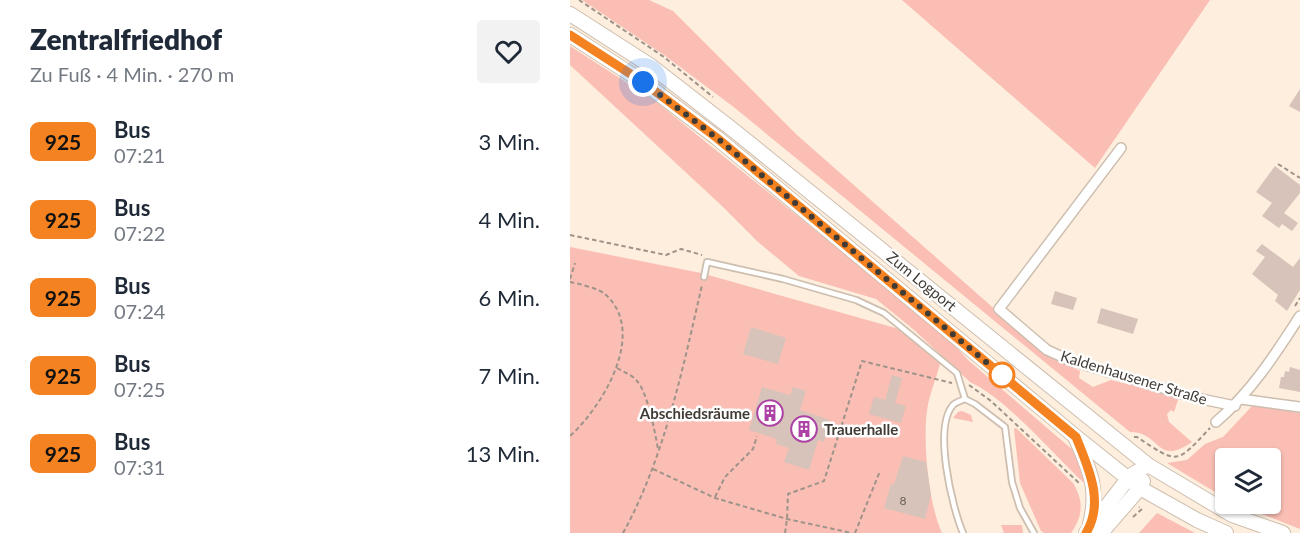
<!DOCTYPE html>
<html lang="de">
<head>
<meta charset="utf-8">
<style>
  body { margin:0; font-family:Lato,sans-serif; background:#f2f2f3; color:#1f2937; height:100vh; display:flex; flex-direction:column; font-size:22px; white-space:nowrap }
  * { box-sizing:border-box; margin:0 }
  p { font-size:20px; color:#747a83 }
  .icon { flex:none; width:33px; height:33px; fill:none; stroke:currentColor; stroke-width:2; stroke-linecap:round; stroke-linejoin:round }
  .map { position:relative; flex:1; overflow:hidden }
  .side { display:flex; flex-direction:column; background:#fff; width:570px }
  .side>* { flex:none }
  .badge { padding:0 12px; border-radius:9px; font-size:21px; line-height:39px }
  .controls { position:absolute; left:645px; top:448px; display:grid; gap:12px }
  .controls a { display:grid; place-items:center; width:66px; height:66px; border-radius:6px; background:#fff; box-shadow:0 2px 4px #0004; font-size:30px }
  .you { position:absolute; width:30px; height:30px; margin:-15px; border:4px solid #fff; border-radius:50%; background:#1a73e8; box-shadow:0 0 0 9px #1a73e833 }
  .map>.badge { position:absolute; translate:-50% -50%; box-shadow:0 0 0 3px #fff }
  .round { display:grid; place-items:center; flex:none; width:63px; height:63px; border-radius:6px; background:#f2f2f3 }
  .summary { display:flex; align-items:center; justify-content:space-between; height:102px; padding:0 30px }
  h1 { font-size:28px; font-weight:800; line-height:45px }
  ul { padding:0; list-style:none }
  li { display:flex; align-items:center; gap:18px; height:78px; padding:0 30px }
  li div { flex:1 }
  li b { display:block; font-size:22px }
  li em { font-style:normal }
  li .badge { min-width:66px; font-weight:700; text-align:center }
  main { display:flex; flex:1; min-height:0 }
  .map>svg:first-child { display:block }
  .green { fill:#fabeb4 }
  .building { fill:#d7c3b9 }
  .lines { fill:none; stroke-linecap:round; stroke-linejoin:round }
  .lane-casing { stroke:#cdbeaf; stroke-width:8 }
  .street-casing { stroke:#cdbeaf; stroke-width:12 }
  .secondary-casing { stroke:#cdbeaf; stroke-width:16 }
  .path { stroke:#9e9388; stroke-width:2; stroke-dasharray:4.5 3; stroke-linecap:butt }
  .lane { stroke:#fff; stroke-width:4.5 }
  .street { stroke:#fff; stroke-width:9 }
  .secondary { stroke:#fff; stroke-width:14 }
  .line-casing { stroke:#fff; stroke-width:14 }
  .line { stroke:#f58220; stroke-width:9 }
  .walk { stroke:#413b35; stroke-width:6; stroke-dasharray:0 10.8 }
  .stop-dot { fill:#fff; stroke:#f58220; stroke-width:3 }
  .labels { text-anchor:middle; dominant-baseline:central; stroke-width:5; stroke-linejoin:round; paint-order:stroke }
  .number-label { font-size:12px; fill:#665d56 }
  .street-label { font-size:15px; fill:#413b35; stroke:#fefefe }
  .poi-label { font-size:15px; font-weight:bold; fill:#413b35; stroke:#fefefe; text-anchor:end }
</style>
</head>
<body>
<main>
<section class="side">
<div class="summary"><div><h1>Zentralfriedhof</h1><p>Zu Fuß · 4 Min. · 270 m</p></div><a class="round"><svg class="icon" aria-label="heart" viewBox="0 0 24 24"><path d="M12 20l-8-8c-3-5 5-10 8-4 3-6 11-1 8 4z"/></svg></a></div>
<ul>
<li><span class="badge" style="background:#f58220;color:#111">925</span><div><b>Bus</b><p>07:21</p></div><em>3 Min.</em></li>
<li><span class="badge" style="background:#f58220;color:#111">925</span><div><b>Bus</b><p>07:22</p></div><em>4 Min.</em></li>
<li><span class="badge" style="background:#f58220;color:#111">925</span><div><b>Bus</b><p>07:24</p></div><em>6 Min.</em></li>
<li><span class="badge" style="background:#f58220;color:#111">925</span><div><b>Bus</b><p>07:25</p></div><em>7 Min.</em></li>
<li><span class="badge" style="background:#f58220;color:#111">925</span><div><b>Bus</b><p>07:31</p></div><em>13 Min.</em></li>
</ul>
</section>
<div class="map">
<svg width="730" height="533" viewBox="0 0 730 533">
  <rect width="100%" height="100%" fill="#feeede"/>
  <!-- green -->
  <g class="green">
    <path d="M 12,0 L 79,0 L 103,11 L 227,135 L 445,327 C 466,344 486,360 510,371 L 509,378 L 523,387 L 541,380 L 609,397 L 604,412 L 601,410 L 597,414 L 599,422 L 622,442 C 585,467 592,432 560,432 L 165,108 L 94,55 Z"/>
    <polygon points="332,0 640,0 525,168"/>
    <path d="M 0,46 L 85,101 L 344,310 L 380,340 L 398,360 L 504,451 L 514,467 L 518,482 L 513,482 C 482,453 437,399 400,382 L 343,329 L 306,299 L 229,276 L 188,242 L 151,205 L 0,65 Z"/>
    <path d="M 0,247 L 131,273 L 329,329 L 370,364 C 367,376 362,388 359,400 C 351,433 358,503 372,533 L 0,533 Z"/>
    <polygon points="683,405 730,413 730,529 667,504 700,504 700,459 656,459 655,498 597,463 617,460 635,444 653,437"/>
    <polygon points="392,411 401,415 403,422 383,418 388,412"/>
    <path d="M 446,428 L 503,483 C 514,501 513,516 501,533 L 474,533 L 471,531 L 450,483 L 444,429 Z"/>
    <polygon points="587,513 625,533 627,533 569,533"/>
    <polygon points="431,525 452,525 453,533 434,533"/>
  </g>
  <!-- building -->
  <g class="building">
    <polygon points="730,89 730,112 719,106"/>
    <polygon points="705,166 730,185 730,193 714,213 728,223 722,231 712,224 709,228 692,216 702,203 686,192"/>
    <polygon points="692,244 723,267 730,258 730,290 717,311 705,301 708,295 682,274 695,257 686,251"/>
    <polygon points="485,291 507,298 503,310 481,304"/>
    <polygon points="531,308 568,319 563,334 527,323"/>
    <polygon points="181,327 216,338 208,364 173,354"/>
    <polygon points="720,367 730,370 730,392 709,388 711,377 714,377 715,371 719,372"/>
    <polygon points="322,375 332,378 325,403 336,406 331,423 299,414 304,397 315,400"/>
    <polygon points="192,387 220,395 223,387 236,391 230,410 260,420 254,442 248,440 239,470 214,462 219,448 206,444 207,439 179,430"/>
    <polygon points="333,456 356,462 361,495 355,519 314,508 321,484 324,484"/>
  </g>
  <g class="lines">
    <!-- lane casing -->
    <g class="lane-casing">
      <g id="lane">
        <polyline points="134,277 137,262 213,279 286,300 314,313 387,373 395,399"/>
        <path d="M 393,533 C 382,507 363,428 383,405 C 386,402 390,401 395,399 L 405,404 L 435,427 L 442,482 L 450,508 L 464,533"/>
      </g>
    </g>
    <!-- street casing -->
    <g class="street-casing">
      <g id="street">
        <polyline points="551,148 429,309 477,350 499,360 622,397 665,406"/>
        <polyline points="671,399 730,407"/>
        <path d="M 646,422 C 681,392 705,355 730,316"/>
      </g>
    </g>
    <!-- secondary casing -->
    <g class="secondary-casing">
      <g id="secondary">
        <polyline points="0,14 81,66 162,129 578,465 662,515 713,533"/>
        <polyline points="0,35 73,82 147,138 506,437 570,488 627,520 656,533"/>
        <path d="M 506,439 C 520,470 529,489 520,524"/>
        <polyline points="516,533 560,476 578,465"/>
        <polyline points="531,533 570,488 573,481"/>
      </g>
    </g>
    <!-- path -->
    <g class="path">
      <polyline points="9,0 94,57 143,97"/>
      <polyline points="708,164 730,178"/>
      <polyline points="0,235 96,255 111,249 132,255"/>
      <polyline points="0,279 5,263"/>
      <path d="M 0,282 C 10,284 27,288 35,294 C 78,332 33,406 0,436"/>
      <polyline points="725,306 730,298"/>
      <path d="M 47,368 C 54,372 62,375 67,381 C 78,393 85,433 88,449"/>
      <polyline points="399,385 421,401 509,483"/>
      <path d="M 564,437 L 567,437 C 609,465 606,464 640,428"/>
      <polyline points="83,469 145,498 217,519 282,533"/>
      <polyline points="145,497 155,477 183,449 187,436"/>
      <polyline points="563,517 572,509 569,507"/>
      <path d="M 53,533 C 94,459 113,368 132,285"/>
      <polyline points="215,533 217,519 218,494 254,481 292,361 382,383"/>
      <polyline points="285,533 310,471"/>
    </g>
    <!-- lane -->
    <use href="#lane" class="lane"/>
    <!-- street -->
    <use href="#street" class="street"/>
    <!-- secondary -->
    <use href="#secondary" class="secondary"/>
  </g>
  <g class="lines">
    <!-- line casing -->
    <g class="line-casing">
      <path id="line" d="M 0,35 L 73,82 L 147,138 L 506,437 C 518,467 535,502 516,533"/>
    </g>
    <!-- line -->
    <use href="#line" class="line"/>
    <!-- walk -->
    <polyline class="walk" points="73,82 147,138 439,381 432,375"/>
  </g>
  <!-- icons -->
  <defs>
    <g id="building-ring" transform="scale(1.35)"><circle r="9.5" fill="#fefefe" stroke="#ac42a3" stroke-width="1.5"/><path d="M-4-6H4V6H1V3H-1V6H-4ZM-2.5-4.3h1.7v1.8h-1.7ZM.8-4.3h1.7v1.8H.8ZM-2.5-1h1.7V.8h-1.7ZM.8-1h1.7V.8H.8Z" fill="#ac42a3"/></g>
  </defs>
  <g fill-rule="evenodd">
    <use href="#building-ring" x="200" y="413"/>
    <use href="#building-ring" x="234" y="429"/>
  </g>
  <!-- markers -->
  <circle class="stop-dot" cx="432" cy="375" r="12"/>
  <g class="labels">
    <!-- number labels -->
    <g class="number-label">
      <text x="333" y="500">8</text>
    </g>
    <!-- street labels -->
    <g class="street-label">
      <text transform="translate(352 281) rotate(39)">Zum Logport</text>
      <text transform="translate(564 377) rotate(17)">Kaldenhausener Straße</text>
    </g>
    <!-- poi labels -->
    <g class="poi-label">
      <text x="180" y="413">Abschiedsräume</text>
      <text x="254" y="429" text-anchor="start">Trauerhalle</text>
    </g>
  </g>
</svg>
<div class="controls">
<a><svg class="icon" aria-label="layers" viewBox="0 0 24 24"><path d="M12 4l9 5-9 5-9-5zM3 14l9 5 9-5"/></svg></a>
</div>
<div class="you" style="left:73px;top:82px"></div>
</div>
</main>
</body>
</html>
